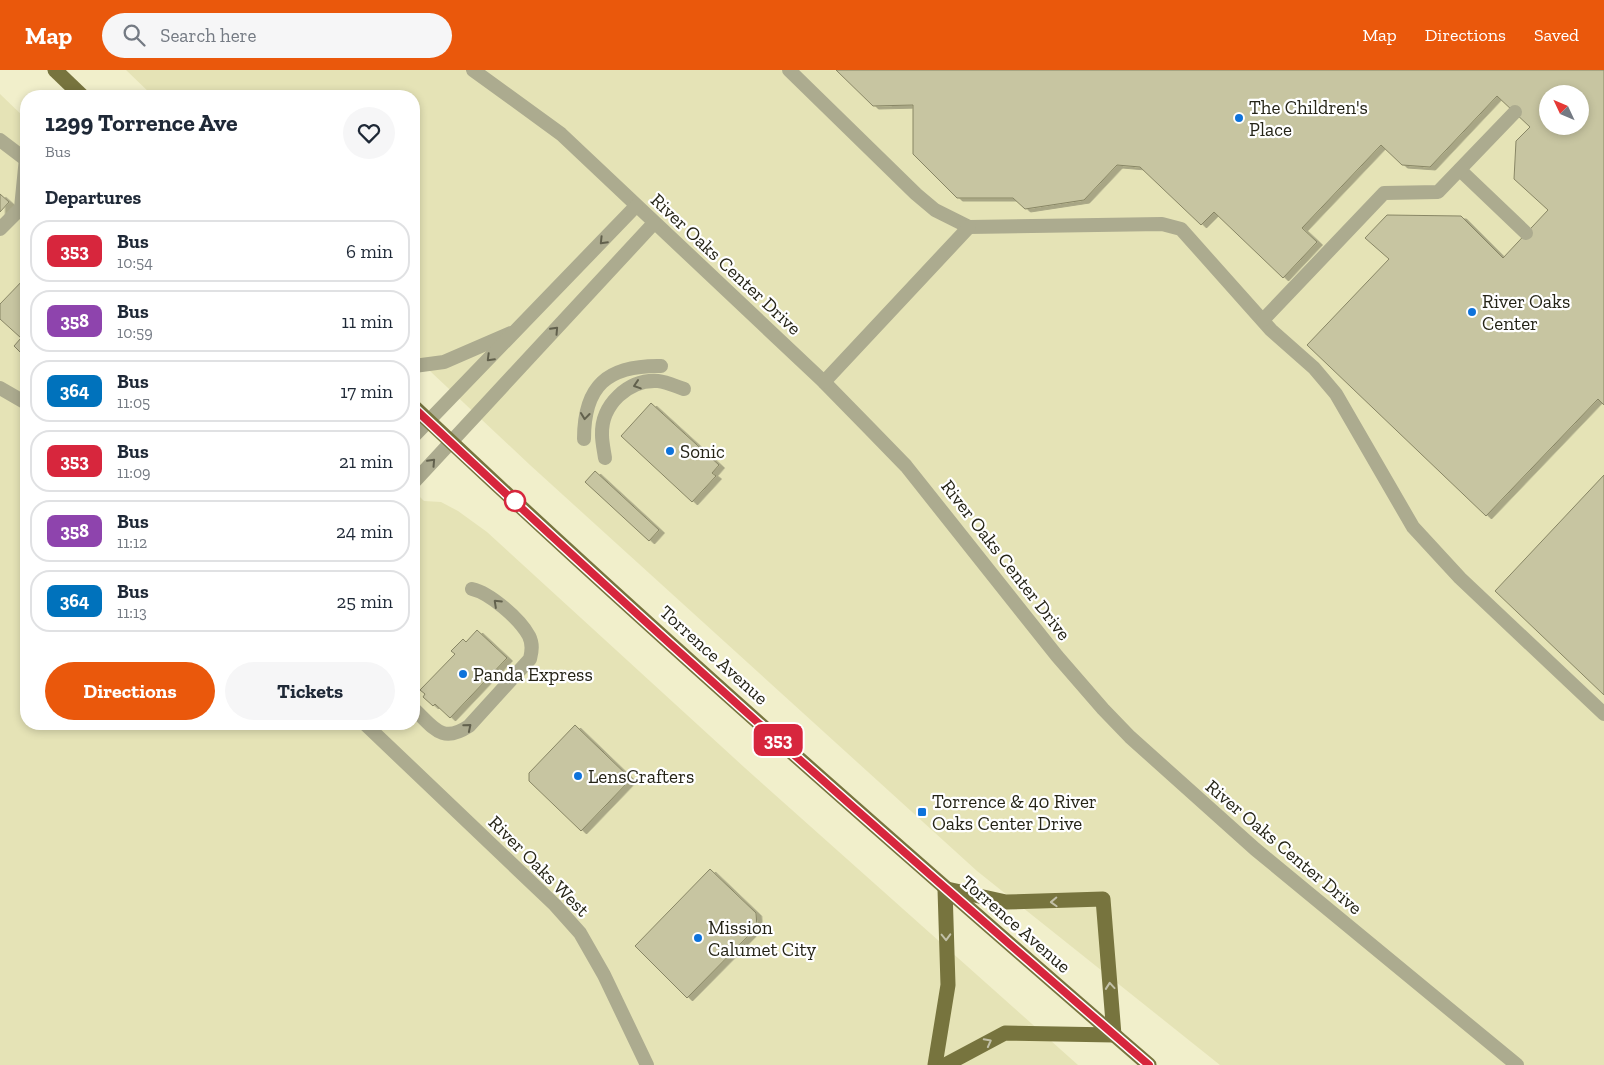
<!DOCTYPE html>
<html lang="en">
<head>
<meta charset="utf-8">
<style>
  body { margin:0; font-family:"Zilla Slab",serif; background:#f6f6f7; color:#1f2937; height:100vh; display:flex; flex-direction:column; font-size:19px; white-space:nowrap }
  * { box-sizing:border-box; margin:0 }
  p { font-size:16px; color:#747a83 }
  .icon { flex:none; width:28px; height:28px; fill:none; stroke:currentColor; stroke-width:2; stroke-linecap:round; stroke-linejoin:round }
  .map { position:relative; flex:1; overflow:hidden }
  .sheet { position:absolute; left:20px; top:20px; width:400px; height:640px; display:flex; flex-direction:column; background:#fff; border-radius:20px; box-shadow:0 2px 8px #0003 }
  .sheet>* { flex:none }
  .badge { padding:0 10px; border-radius:8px; font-size:18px; line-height:32px }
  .needle { width:32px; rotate:314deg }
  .controls { position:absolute; left:1539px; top:15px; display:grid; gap:10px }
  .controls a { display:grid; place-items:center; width:50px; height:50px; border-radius:50%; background:#fff; box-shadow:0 2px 8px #0003; font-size:25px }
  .map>.badge { position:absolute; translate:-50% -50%; box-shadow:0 0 0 2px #fff }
  h2 { padding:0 25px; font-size:19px; line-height:45px }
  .round { display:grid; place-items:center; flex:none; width:52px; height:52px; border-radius:26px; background:#f6f6f7 }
  .headline { display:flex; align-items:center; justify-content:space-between; height:85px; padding:0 25px }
  h1 { font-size:24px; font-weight:700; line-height:38px }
  .cta { display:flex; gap:10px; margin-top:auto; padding:10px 25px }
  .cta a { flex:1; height:58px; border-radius:30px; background:#ea580c; color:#fff; font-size:20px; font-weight:700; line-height:58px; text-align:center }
  .cta a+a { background:#f6f6f7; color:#1f2937 }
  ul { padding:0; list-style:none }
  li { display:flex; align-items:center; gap:15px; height:62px; margin:0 10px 8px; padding:0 15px; border:2px solid #e0e1e3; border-radius:20px }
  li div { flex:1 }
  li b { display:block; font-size:19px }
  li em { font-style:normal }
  li .badge { min-width:55px; font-weight:700; text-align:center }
  header { display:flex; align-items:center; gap:30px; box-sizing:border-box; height:70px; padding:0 25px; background:#ea580c; color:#fff }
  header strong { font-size:24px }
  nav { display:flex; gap:28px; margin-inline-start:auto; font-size:18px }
  .search { width:350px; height:45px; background:#f6f6f7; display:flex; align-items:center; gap:12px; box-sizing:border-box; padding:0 18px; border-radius:28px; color:#747a83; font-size:19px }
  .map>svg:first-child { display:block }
  .built { fill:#e5e3b6; fill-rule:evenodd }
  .building { fill:#c7c5a1; stroke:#888665; fill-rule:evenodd; filter:url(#shadow) }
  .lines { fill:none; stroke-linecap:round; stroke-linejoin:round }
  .lane { stroke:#acab8f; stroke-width:14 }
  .primary { stroke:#77743e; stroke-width:15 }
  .oneway { stroke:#62614d }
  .oneway2 { stroke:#c2c0a8 }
  .line-casing { stroke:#fff; stroke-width:11 }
  .line { stroke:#d7263d; stroke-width:8 }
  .poi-dot { fill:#0e73db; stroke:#fff; stroke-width:2 }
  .stop-dot { fill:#fff; stroke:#d7263d; stroke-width:2.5 }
  .labels { text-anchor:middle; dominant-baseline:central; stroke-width:4.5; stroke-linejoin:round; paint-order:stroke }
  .poi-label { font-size:19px; fill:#252417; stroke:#fff; text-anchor:start }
  .street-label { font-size:19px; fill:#252417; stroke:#fff }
</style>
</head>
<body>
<header>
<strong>Map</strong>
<div class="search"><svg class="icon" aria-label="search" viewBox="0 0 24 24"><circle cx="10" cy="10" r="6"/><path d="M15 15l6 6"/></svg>Search here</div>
<nav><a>Map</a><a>Directions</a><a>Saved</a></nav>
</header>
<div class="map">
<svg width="1604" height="995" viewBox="0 0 1604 995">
  <defs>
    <filter id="shadow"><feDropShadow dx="5.5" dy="3" stdDeviation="0" flood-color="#0004"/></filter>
  </defs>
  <rect width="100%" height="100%" fill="#f1efcb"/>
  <!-- built -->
  <g class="built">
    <path d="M 126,0 L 1604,0 L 1604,995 L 1220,995 L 977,801 L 530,395 L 414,286 L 414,26 L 153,26 ZM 1548,24 L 1580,24 L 1580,56 L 1548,56 Z"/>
    <polygon points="0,24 26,49 26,654 414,654 414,421 424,431 441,432 458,441 487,462 745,698 1078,995 0,995"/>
  </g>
  <!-- building -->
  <g class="building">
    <path d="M 836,0 L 1604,0 L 1604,335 L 1598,329 L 1486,446 L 1307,275 L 1389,189 L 1365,168 L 1387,145 L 1461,146 L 1503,188 L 1548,140 L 1514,109 L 1516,71 L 1530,57 L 1497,26 L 1430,97 L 1402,95 L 1381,75 L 1302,158 L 1317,172 L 1283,208 L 1214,142 L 1201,155 L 1140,97 L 1117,95 L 1084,130 L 1025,139 L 1013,128 L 957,128 L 913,84 L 913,35 L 873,36 ZM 1548,24 L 1580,24 L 1580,56 L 1548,56 Z"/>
    <polygon points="0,124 9,132 0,142"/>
    <polygon points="26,207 26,288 14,276 21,268 0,249 0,234"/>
    <polygon points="651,333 719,395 712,403 716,406 692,432 621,366"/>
    <polygon points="595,401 659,460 649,471 585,412"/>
    <polygon points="1604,405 1604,625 1495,521"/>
    <polygon points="477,560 507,588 450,648 435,634 433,636 423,627 425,624 420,620 455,584 451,581 463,569 466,572"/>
    <polygon points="575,655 631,709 581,761 529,711 529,703"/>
    <polygon points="710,799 756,843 757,857 687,928 635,876"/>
  </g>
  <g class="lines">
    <!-- lane -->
    <g class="lane">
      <polyline points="473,0 561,64 824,312 871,360 906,396 1057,586 1103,639 1130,667 1255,779 1517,995"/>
      <polyline points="789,0 916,124 935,140 969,157 1162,154 1181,159 1271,260 1314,298 1336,324 1413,457 1460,508 1604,644"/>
      <polyline points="0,70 25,89"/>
      <polyline points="1460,100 1526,163"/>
      <polyline points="0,159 21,138 26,88"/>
      <polyline points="1263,250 1384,123 1438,122 1515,42"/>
      <polyline points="414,296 444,292 511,263"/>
      <polyline points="824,312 969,157"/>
      <polyline points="0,318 26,333"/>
      <polyline points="414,366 636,136"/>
      <path d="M 584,369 C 584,316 607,295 661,296"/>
      <path d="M 605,388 C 604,381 602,372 602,365 C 601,335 628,309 658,311 C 667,312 675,316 684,319"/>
      <polyline points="414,412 654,153"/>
      <path d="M 414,639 C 434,658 442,674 469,656 L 530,589 C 532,581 533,574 529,566 C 520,549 490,523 472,519"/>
      <polyline points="365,654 555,835 580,863 604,905 647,995"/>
    </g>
    <!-- primary -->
    <g class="primary">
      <polyline points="55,0 82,26"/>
      <path d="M 414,337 C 653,563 901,780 1149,995"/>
      <polyline points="947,819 1006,832 1103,829 1114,965"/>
      <polyline points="935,995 948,915 945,819"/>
      <polyline points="945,995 1005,963 1114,965"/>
    </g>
  </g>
  <!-- one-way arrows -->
  <defs><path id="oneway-chevron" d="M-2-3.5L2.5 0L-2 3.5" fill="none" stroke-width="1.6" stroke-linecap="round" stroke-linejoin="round" transform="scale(1.25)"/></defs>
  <g class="oneway">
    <use href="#oneway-chevron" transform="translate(603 171) rotate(134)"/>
    <use href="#oneway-chevron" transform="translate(555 260) rotate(-47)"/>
    <use href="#oneway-chevron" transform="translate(490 288) rotate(135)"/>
    <use href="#oneway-chevron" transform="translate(637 315) rotate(162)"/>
    <use href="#oneway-chevron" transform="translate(585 346) rotate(96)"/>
    <use href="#oneway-chevron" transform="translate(432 392) rotate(-47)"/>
    <use href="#oneway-chevron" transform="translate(497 533) rotate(-137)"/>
    <use href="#oneway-chevron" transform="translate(468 657) rotate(-40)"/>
  </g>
  <g class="oneway2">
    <use href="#oneway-chevron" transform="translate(1054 832) rotate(178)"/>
    <use href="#oneway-chevron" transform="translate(946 867) rotate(88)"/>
    <use href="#oneway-chevron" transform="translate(1110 916) rotate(-95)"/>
    <use href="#oneway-chevron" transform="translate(988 972) rotate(-28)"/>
  </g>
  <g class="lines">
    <!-- line casing -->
    <g class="line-casing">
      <path id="line" d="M 414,338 C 653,563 900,780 1149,995"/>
    </g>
    <!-- line -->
    <use href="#line" class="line"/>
  </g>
  <!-- markers -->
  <g class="poi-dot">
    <circle cx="1239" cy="48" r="5"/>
    <circle cx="1472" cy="242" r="5"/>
    <circle cx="670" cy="381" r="5"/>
    <circle cx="463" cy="604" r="5"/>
    <circle cx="578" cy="706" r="5"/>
    <rect x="917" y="737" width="10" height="10" rx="2.5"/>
    <circle cx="698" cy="868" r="5"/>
  </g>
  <circle class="stop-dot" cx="515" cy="431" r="10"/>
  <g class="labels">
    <!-- poi labels -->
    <g class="poi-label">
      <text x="1249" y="37">The Children's<tspan x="1249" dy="22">Place</tspan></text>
      <text x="1482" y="231">River Oaks<tspan x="1482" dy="22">Center</tspan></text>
      <text x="680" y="381">Sonic</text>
      <text x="473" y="604">Panda Express</text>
      <text x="588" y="706">LensCrafters</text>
      <text x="932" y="731">Torrence &amp; 40 River<tspan x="932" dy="22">Oaks Center Drive</tspan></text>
      <text x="708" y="857">Mission<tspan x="708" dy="22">Calumet City</tspan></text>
    </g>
    <!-- street labels -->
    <g class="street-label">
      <text transform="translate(726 194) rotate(43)">River Oaks Center Drive</text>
      <text transform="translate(1006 490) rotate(52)">River Oaks Center Drive</text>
      <text transform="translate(714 585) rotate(42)">Torrence Avenue</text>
      <text transform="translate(1284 777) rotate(40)">River Oaks Center Drive</text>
      <text transform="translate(539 796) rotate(45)">River Oaks West</text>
      <text transform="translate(1016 854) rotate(41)">Torrence Avenue</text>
    </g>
  </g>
</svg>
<div class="controls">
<a><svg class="needle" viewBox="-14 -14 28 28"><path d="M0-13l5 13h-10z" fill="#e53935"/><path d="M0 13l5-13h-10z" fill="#747a83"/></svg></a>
</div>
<b class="badge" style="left:778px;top:670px;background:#d7263d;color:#fff">353</b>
<section class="sheet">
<div class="headline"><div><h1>1299 Torrence Ave</h1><p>Bus</p></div><a class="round"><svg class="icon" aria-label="heart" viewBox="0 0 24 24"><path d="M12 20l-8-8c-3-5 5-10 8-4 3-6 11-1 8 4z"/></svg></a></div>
<h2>Departures</h2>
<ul>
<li><span class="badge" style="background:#d7263d;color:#fff">353</span><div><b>Bus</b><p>10:54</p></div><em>6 min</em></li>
<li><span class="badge" style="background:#8e44ad;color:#fff">358</span><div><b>Bus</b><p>10:59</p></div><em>11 min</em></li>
<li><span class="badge" style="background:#0072bc;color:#fff">364</span><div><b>Bus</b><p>11:05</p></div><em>17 min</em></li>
<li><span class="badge" style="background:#d7263d;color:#fff">353</span><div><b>Bus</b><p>11:09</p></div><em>21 min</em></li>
<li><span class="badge" style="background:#8e44ad;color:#fff">358</span><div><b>Bus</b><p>11:12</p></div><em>24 min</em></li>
<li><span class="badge" style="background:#0072bc;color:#fff">364</span><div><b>Bus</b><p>11:13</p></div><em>25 min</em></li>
</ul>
<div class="cta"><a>Directions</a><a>Tickets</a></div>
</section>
</div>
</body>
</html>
